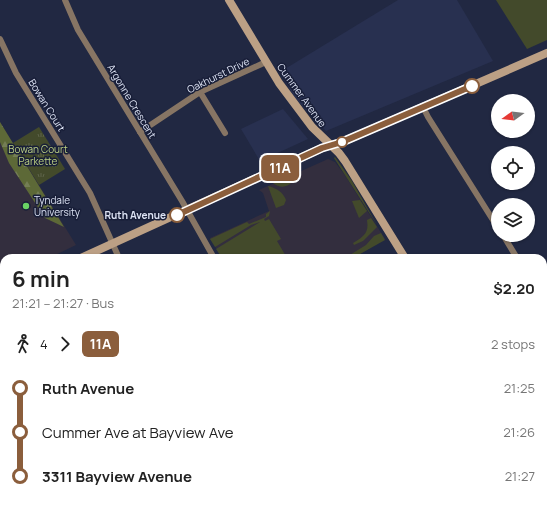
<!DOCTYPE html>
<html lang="en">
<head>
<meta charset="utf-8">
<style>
  body { margin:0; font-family:Manrope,sans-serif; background:#f6f6f6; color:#222; height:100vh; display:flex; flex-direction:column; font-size:15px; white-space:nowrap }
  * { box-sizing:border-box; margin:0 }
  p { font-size:13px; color:#767676 }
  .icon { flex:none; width:22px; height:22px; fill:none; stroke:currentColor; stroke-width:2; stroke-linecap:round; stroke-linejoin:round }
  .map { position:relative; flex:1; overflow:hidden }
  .panel { position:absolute; left:0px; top:254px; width:547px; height:252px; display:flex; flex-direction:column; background:#fff; border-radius:12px 12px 0 0; box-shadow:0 1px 3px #0004 }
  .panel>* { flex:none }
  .badge { padding:0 8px; border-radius:6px; font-size:14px; line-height:26px }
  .needle { width:26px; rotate:255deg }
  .fabs { position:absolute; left:491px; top:94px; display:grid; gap:8px }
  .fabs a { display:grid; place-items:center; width:44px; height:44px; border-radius:50%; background:#fff; box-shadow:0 1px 3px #0004; font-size:20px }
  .map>.badge { position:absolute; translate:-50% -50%; box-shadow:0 0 0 2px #fff }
  .legs { display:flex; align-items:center; gap:6px; height:44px; padding:0 12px; font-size:13px }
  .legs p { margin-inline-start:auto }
  .head { display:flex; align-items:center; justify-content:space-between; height:68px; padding:0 12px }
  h1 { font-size:22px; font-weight:700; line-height:30px }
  ul { padding:0 12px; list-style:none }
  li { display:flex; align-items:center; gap:14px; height:44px; font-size:15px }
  li i { display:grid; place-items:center; width:6px; height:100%; margin:0 5px; background:currentColor }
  li i::after { content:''; width:10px; height:10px; margin:-5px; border:3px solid; border-radius:50%; background:#fff }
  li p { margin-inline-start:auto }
  li:first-child i { background:linear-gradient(#0000 50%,currentColor 0) }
  li:last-child i { background:linear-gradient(currentColor 50%,#0000 0) }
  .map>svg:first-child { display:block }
  .built { fill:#283050 }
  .education { fill:#332e3e }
  .grass { fill:#434a2b }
  .forest { fill:url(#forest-firs) }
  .park { fill:url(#park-tufts) }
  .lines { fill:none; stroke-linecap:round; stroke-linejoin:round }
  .stream { stroke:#548399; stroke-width:1.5 }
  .street { stroke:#877564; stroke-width:6 }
  .secondary { stroke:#bca085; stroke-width:8 }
  .line-1-casing { stroke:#fff; stroke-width:9 }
  .line-1 { stroke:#8b5e3c; stroke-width:6 }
  .stop-1-dot { fill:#fff; stroke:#8b5e3c; stroke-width:2 }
  .poi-dot { fill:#6ad364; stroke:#181e38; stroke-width:1.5 }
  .labels { text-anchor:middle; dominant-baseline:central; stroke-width:3; stroke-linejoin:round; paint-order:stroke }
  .street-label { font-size:10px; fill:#dde3f4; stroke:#181e38 }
  .park-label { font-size:10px; fill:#bcd082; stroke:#181e38 }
  .poi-label { font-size:10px; fill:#dde3f4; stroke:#181e38; text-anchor:start }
  .stop-label { font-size:10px; font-weight:bold; fill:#dde3f4; stroke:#181e38; text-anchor:end }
</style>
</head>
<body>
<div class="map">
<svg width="547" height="506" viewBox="0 0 547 506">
  <defs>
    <pattern id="forest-firs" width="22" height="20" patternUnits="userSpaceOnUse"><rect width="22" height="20" fill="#5d6937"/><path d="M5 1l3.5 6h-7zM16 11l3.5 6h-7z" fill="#747e55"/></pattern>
    <pattern id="park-tufts" width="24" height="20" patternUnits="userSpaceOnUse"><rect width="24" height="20" fill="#434a2b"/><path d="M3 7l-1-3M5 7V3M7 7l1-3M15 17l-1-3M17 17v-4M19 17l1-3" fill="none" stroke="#5e644a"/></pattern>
  </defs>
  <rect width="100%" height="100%" fill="#212842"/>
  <!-- built -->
  <g class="built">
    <polygon points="398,0 457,0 493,61 326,131 295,98 280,72"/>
    <polygon points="283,109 308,139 260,161 241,129"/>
  </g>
  <!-- education -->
  <g class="education">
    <polygon points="0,122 76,245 49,258 4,258 4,279 0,281"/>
    <polygon points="328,159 335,162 344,174 385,239 353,258 222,258 210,238 269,211 263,193 259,190"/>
  </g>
  <!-- grass -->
  <g class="grass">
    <polygon points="496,0 547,0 547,40 527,49"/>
    <polygon points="335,157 352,181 377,225 334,158"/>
    <path d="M 291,175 L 292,182 C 287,188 279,188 273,183 Z"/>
    <path d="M 268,186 C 276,188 283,192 286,200 L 284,205 L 276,208 Z"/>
    <polygon points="360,200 367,211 359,218 352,201"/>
    <polygon points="270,211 269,216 264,219 265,221 269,219 281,239 277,241 287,258 222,258 216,249 260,222 251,225 215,247 210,239 247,222 249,224 266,217 266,214"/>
    <path d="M 371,218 L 377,227 L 363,241 L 354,245 L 353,243 C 365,236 369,232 367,220 Z"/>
    <polygon points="381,233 385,240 353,258 345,258 366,245 374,236"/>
  </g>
  <!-- forest -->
  <polygon class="forest" points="0,122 64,227 45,218 9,163 0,142"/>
  <!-- park -->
  <g class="park">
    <polygon points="39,127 65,169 39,185 13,143"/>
    <polygon points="123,502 162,502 156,506 126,506"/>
  </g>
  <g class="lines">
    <!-- stream -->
    <polyline class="stream" points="0,419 4,420"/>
    <!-- street -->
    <g class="street">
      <polyline points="65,0 78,30 182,201 214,258"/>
      <polyline points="0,39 16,73 90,193 119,258"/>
      <polyline points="200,92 225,133"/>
      <polyline points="423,107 428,117 498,228"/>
      <polyline points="140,132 200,92 266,62"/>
      <polyline points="503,235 517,258"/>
      <polyline points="543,274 547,271"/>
      <polyline points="543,299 547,306"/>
      <polyline points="243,502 245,506"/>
      <polyline points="366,502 369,506"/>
      <polyline points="461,502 464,506"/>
      <polyline points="38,506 39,502"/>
      <polyline points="169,506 175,502"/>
    </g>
    <!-- secondary -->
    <g class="secondary">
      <polyline points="229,0 279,83 312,127 339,153 345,161 405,258"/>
      <polyline points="81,258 322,148 342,142 547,53"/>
      <polyline points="0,296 4,295"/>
      <polyline points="0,457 4,458"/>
      <polyline points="543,479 547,486"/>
      <polyline points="113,502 116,506"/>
    </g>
  </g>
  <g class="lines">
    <!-- line-1 casing -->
    <g class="line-1-casing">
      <polyline id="line-1" points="177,215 322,148 342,142 472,86"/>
    </g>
    <!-- line-1 -->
    <use href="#line-1" class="line-1"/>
  </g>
  <!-- markers -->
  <g class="stop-1-dot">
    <circle cx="472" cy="86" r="7"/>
    <circle cx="342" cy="142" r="5"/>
    <circle cx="177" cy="215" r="7"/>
  </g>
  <circle class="poi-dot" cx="26" cy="206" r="4"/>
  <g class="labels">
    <!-- street labels -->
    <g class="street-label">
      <text transform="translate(218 75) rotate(-26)">Oakhurst Drive</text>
      <text transform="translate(302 95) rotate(54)">Cummer Avenue</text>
      <text transform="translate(132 101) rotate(59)">Argonne Crescent</text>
      <text transform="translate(47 105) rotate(58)">Bowan Court</text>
    </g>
    <!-- park labels -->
    <g class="park-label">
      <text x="38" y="149">Bowan Court<tspan x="38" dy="12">Parkette</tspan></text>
    </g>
    <!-- poi labels -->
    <g class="poi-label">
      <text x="34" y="200">Tyndale<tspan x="34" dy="12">University</tspan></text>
    </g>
    <!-- stop labels -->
    <g class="stop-label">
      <text x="166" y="215">Ruth Avenue</text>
    </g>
  </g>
</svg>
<div class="fabs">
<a><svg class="needle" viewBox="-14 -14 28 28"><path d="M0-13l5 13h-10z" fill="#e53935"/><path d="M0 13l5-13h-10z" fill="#767676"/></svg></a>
<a><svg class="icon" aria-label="locate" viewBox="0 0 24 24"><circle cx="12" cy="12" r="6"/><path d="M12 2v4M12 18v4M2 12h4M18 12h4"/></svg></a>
<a><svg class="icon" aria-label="layers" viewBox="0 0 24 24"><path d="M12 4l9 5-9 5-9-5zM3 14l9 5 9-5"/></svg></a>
</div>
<b class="badge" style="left:280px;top:168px;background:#8b5e3c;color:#fff">11A</b>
<section class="panel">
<div class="head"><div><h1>6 min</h1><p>21:21 – 21:27 · Bus</p></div><b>$2.20</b></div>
<div class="legs"><svg class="icon" aria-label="walk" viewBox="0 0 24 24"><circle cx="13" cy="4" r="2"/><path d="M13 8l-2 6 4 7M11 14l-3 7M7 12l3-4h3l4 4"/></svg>4<svg class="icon" aria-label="forward" viewBox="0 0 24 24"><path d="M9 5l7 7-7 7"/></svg><b class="badge" style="background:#8b5e3c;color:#fff">11A</b><p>2 stops</p></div>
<ul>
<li><i style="color:#8b5e3c"></i><b>Ruth Avenue</b><p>21:25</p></li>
<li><i style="color:#8b5e3c"></i><span>Cummer Ave at Bayview Ave</span><p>21:26</p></li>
<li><i style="color:#8b5e3c"></i><b>3311 Bayview Avenue</b><p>21:27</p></li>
</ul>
</section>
</div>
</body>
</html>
